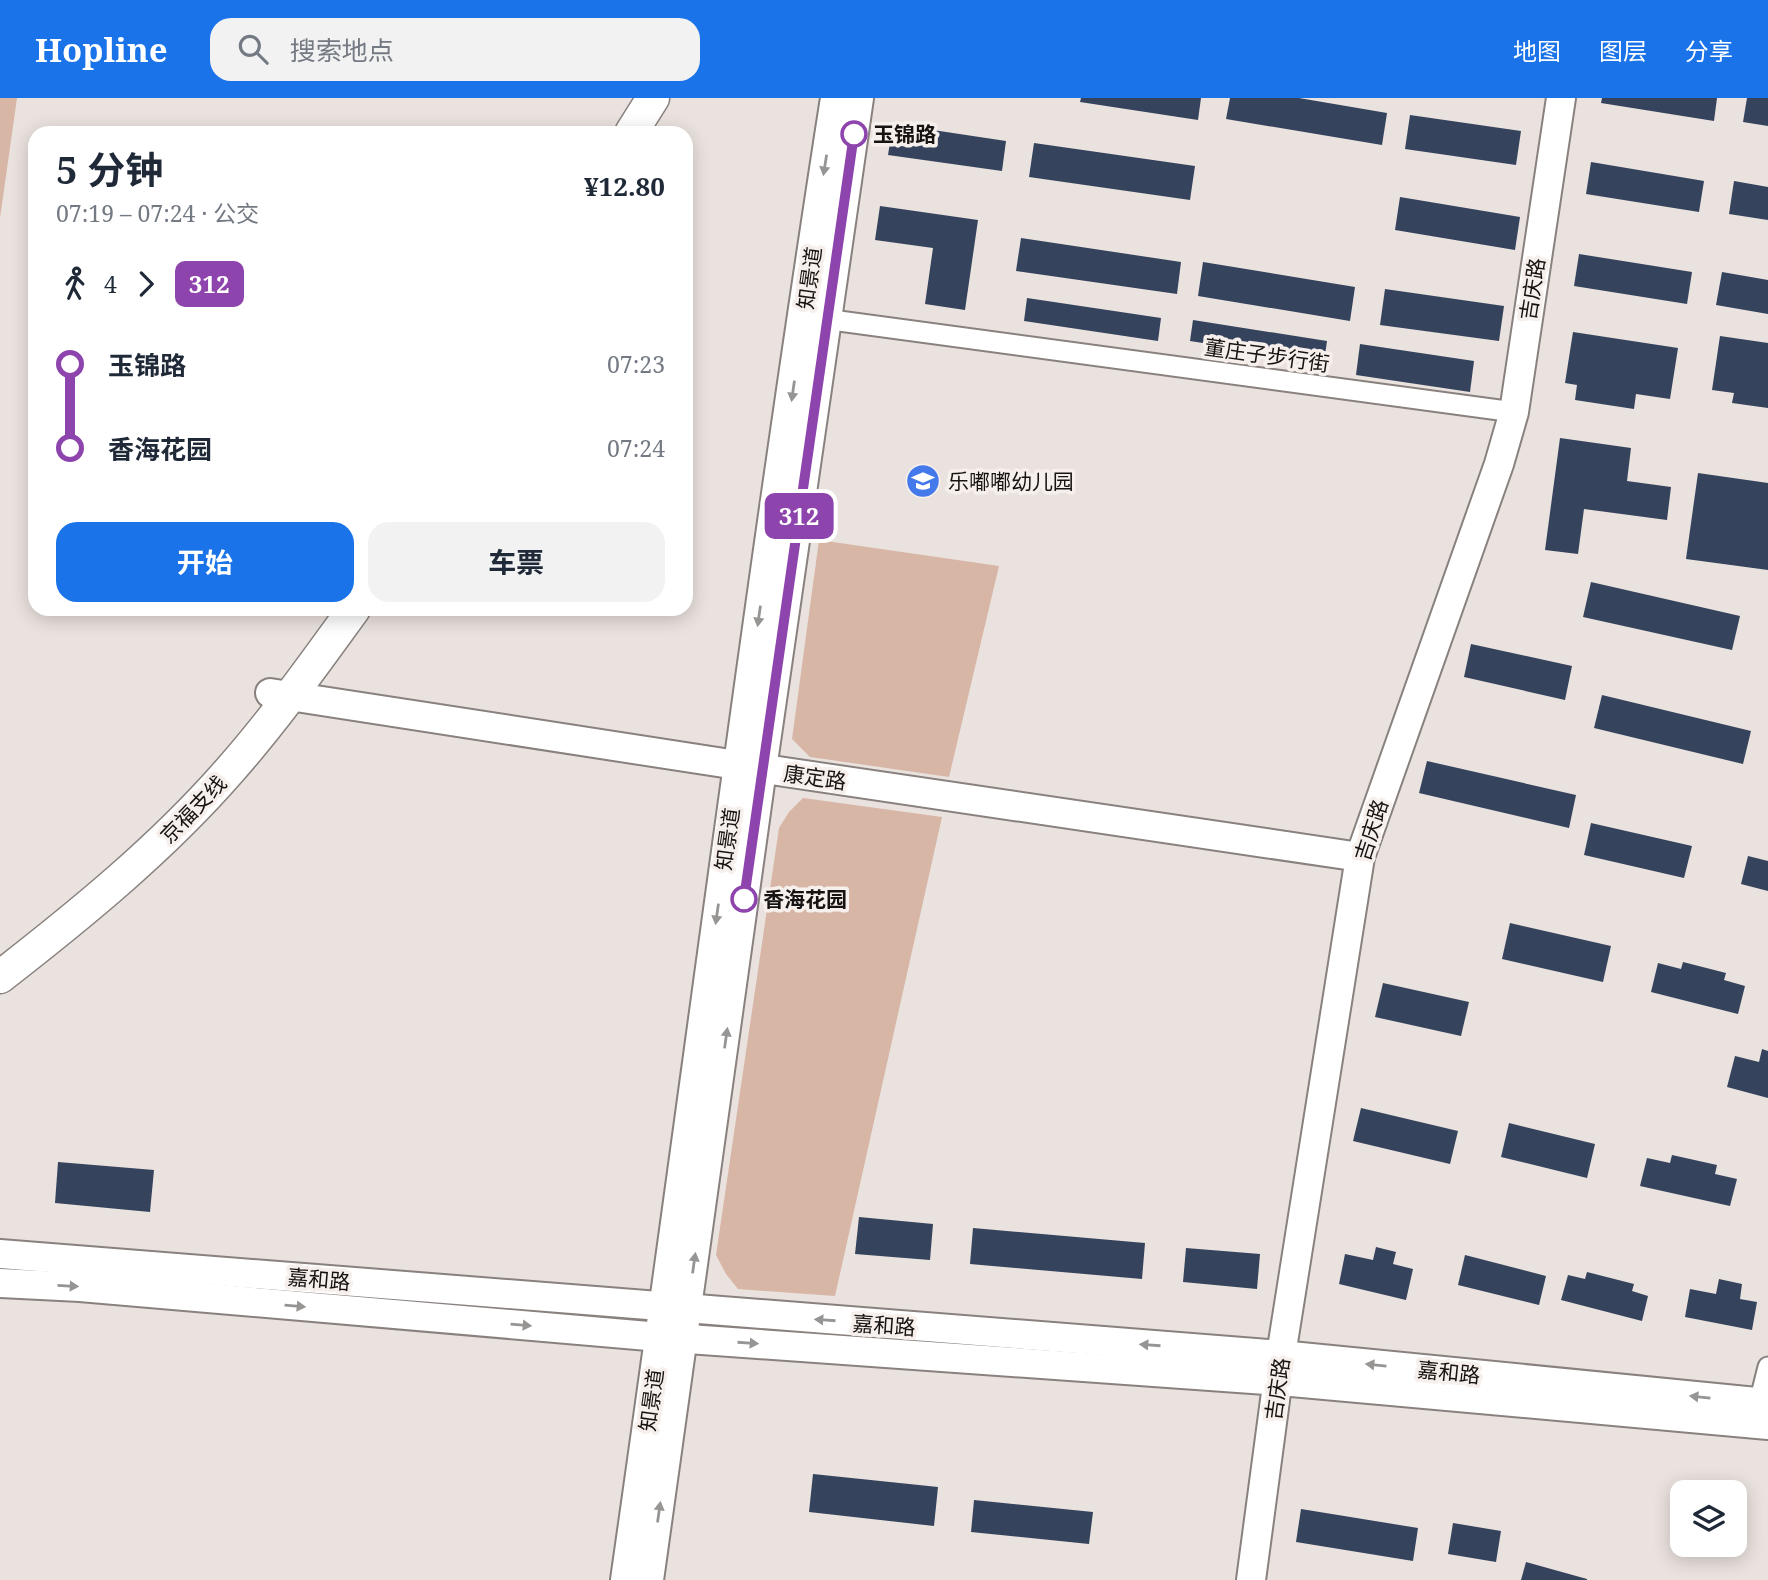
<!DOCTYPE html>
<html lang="zh">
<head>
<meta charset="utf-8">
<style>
  body { margin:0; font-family:"Noto Serif","Noto Sans SC",serif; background:#f2f2f3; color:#1f2937; height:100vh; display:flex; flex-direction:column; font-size:26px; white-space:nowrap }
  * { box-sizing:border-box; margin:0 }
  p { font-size:23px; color:#747a83 }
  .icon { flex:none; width:38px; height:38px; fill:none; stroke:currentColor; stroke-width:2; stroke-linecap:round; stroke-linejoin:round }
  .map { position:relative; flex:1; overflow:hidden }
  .side { position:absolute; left:28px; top:28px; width:665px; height:490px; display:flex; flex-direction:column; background:#fff; border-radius:21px; box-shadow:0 4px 18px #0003 }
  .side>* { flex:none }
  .badge { padding:0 14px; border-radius:10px; font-size:24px; line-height:46px }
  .fabs { position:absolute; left:1670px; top:1382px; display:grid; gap:14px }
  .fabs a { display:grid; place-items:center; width:77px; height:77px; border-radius:14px; background:#fff; box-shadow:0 4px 18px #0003; font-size:35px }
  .map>.badge { position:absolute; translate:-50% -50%; box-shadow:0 0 0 4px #fff }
  .legs { display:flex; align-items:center; gap:10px; height:77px; padding:0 28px; font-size:23px }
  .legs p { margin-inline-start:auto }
  .summary { display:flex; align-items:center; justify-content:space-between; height:119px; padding:0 28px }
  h1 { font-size:38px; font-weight:700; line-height:52px }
  .primary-button { display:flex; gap:14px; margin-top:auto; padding:14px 28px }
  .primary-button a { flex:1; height:80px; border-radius:21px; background:#1a73e8; color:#fff; font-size:28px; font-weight:700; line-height:80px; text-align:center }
  .primary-button a+a { background:#f2f2f3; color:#1f2937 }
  ul { padding:0 28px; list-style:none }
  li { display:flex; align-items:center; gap:24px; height:84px; font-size:26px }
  li i { display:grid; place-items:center; width:10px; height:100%; margin:0 9px; background:currentColor }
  li i::after { content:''; width:18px; height:18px; margin:-9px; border:5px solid; border-radius:50%; background:#fff }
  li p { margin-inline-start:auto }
  li:first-child i { background:linear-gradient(#0000 50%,currentColor 0) }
  li:last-child i { background:linear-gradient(currentColor 50%,#0000 0) }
  header { display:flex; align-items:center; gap:42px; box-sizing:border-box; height:98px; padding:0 35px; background:#1a73e8; color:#fff }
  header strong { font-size:33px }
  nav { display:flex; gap:38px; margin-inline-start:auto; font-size:24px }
  .search { width:490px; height:63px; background:#f2f2f3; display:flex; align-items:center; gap:18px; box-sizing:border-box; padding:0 24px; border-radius:21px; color:#747a83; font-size:26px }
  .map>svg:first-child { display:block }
  .green { fill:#d7b6a6 }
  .building { fill:#35435d }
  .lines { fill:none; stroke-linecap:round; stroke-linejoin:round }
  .street-casing { stroke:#88817e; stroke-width:23 }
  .secondary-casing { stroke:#88817e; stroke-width:32 }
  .primary-casing { stroke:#88817e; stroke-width:35 }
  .street { stroke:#fff; stroke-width:19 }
  .secondary { stroke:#fff; stroke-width:28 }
  .primary { stroke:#fff; stroke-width:32 }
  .oneway { fill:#969594 }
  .line-1-casing { stroke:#fff; stroke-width:16 }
  .line-1 { stroke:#8e44ad; stroke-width:10 }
  .stop-1-dot { fill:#fff; stroke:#8e44ad; stroke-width:3.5 }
  .labels { text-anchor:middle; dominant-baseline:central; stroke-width:7; stroke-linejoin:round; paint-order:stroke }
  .stop-label { font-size:21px; font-weight:bold; fill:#161312; stroke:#f7efeb; text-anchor:start }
  .street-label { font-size:21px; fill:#161312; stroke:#f7efeb }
  .poi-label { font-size:21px; fill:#161312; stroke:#f7efeb; text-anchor:start }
</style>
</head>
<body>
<header>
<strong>Hopline</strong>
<div class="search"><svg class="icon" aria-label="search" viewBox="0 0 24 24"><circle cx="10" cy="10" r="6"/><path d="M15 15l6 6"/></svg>搜索地点</div>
<nav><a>地图</a><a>图层</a><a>分享</a></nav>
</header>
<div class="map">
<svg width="1768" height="1482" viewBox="0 0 1768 1482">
  <rect width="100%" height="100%" fill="#eae2de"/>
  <!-- green -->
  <g class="green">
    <polygon points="0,0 17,0 0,120"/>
    <polygon points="819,442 999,468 949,679 810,659 792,641"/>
    <polygon points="803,700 942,719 835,1198 738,1191 726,1176 716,1157 779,730 789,714"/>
  </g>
  <!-- building -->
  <g class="building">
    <polygon points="1081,0 1201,0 1198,22 1080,4"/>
    <polygon points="1230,0 1299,0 1387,15 1382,47 1226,21"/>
    <polygon points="1602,0 1717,0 1714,23 1601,5"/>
    <polygon points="1747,0 1768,0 1768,28 1743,24"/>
    <polygon points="1410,17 1521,33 1516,67 1405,51"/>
    <polygon points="893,26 1006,43 1002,73 888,57"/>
    <polygon points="1034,45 1195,68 1190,102 1029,79"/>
    <polygon points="1591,64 1704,83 1699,114 1586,96"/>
    <polygon points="1734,83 1768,89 1768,122 1729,116"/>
    <polygon points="1400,99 1520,119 1515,152 1395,132"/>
    <polygon points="880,108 978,122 965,212 925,206 933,150 875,142"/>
    <polygon points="1021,140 1181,164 1177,196 1016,173"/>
    <polygon points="1579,156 1692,174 1687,206 1574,188"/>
    <polygon points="1203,164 1355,189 1350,223 1198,198"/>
    <polygon points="1722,174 1768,182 1768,216 1716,207"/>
    <polygon points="1385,191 1504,208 1499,243 1380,227"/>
    <polygon points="1027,200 1161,220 1158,243 1024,223"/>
    <polygon points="1193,222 1327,243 1324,264 1190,243"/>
    <polygon points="1573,234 1678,250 1670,301 1636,296 1634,311 1575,302 1577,287 1565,285"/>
    <polygon points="1720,238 1768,245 1768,310 1732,305 1734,295 1712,292"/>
    <polygon points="1360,246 1474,263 1470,294 1356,277"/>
    <polygon points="1560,340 1631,350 1627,383 1671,389 1667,422 1584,411 1578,456 1545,452"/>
    <polygon points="1698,375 1768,385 1768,472 1686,461"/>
    <polygon points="1591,484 1740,518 1732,552 1583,519"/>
    <polygon points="1471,546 1572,568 1565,602 1464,579"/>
    <polygon points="1602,597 1751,633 1743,666 1594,630"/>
    <polygon points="1427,663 1576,697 1569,730 1419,695"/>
    <polygon points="1591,725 1692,748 1684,780 1584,757"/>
    <polygon points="1748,758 1768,763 1768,793 1741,786"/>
    <polygon points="1510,825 1611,848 1603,884 1502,861"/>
    <polygon points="1683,864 1726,875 1724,882 1745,888 1738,916 1651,894 1658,865 1681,871"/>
    <polygon points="1383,885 1469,904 1461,938 1375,919"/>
    <polygon points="1762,951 1768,953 1768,1000 1727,989 1735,958 1759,964"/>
    <polygon points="1361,1010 1458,1033 1450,1066 1353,1043"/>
    <polygon points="1509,1025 1595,1046 1587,1080 1501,1059"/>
    <polygon points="1672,1057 1717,1067 1715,1076 1737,1081 1730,1108 1640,1088 1647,1060 1670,1065"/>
    <polygon points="58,1064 154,1072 150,1114 55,1105"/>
    <polygon points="859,1119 933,1126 930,1162 855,1156"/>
    <polygon points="973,1130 1145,1145 1142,1181 970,1166"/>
    <polygon points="1376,1149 1396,1154 1393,1166 1413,1171 1406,1202 1339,1186 1345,1156 1373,1162"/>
    <polygon points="1186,1150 1260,1156 1257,1191 1183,1184"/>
    <polygon points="1465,1157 1546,1178 1539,1207 1458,1187"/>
    <polygon points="1587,1174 1634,1186 1632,1193 1648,1198 1642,1223 1561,1202 1568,1177 1585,1181"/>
    <polygon points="1719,1181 1742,1186 1740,1201 1757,1204 1752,1232 1685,1219 1690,1191 1716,1196"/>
    <polygon points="813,1376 938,1389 934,1428 809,1414"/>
    <polygon points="974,1402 1093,1414 1089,1446 971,1434"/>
    <polygon points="1301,1411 1418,1430 1413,1463 1296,1444"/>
    <polygon points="1453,1425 1501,1433 1496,1464 1448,1456"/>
    <polygon points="1526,1464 1587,1481 1587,1482 1521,1482"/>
  </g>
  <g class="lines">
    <!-- street casing -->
    <g class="street-casing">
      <g id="street">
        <polyline points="817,220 1514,314"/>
        <polyline points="1759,1305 1768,1269"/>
      </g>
    </g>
    <!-- secondary casing -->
    <g class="secondary-casing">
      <g id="secondary">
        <polyline points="270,595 737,667 1360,759"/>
        <polyline points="0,1156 1281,1257 1768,1305"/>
        <polyline points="0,1185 80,1189 660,1239 1280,1283 1768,1327"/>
        <path d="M 625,1482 C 696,988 758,493 835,0"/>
        <polyline points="649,1482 762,671 859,0"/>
        <polyline points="1251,1482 1281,1257 1360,759 1499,366 1514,314 1561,0"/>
      </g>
    </g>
    <!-- primary casing -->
    <g class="primary-casing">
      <g id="primary">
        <polyline points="631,35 653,0"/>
        <path d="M 0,879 C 81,816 162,750 230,672 C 275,621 314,566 354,511"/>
      </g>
    </g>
    <!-- street -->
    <use href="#street" class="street"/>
    <!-- secondary -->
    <use href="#secondary" class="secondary"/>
    <!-- primary -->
    <use href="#primary" class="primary"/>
  </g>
  <!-- one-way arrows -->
  <defs><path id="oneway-solid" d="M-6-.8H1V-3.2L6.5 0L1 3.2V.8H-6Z" transform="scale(1.75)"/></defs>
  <g class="oneway">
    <use href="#oneway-solid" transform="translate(825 67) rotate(99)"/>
    <use href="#oneway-solid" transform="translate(793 293) rotate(98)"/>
    <use href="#oneway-solid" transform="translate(759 518) rotate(98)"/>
    <use href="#oneway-solid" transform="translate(717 816) rotate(98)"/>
    <use href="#oneway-solid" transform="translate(726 940) rotate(-82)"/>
    <use href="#oneway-solid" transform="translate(694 1165) rotate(-82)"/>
    <use href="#oneway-solid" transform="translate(68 1188) rotate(3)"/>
    <use href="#oneway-solid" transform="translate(295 1208) rotate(5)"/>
    <use href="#oneway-solid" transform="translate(825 1222) rotate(-176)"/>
    <use href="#oneway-solid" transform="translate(521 1227) rotate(5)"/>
    <use href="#oneway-solid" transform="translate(748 1245) rotate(4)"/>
    <use href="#oneway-solid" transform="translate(1150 1247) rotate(-176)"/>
    <use href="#oneway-solid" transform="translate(1376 1267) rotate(-174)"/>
    <use href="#oneway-solid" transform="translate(1700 1299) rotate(-174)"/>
    <use href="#oneway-solid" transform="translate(659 1414) rotate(-82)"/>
  </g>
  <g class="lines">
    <!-- line-1 casing -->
    <g class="line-1-casing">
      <polyline id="line-1" points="744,801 854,36"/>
    </g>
    <!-- line-1 -->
    <use href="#line-1" class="line-1"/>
  </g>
  <!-- icons -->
  <defs>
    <g id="school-disc" transform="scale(1.75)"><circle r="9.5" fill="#4379ea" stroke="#f7efeb"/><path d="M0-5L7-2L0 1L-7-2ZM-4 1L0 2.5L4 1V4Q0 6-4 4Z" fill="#fff"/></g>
  </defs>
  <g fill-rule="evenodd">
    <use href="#school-disc" x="923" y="383"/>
  </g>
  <!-- markers -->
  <g class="stop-1-dot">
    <circle cx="854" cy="36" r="12"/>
    <circle cx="744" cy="801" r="12"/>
  </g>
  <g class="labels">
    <!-- stop labels -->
    <g class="stop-label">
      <text x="873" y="36">玉锦路</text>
      <text x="763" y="801">香海花园</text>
    </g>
    <!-- street labels -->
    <g class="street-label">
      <text transform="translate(809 180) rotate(-82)">知景道</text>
      <text transform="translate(1532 191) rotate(-81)">吉庆路</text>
      <text transform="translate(1267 257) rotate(8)">董庄子步行街</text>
      <text transform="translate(815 679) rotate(8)">康定路</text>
      <text transform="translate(193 711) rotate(-46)">京福支线</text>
      <text transform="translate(1371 732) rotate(-72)">吉庆路</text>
      <text transform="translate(727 741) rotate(-82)">知景道</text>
      <text transform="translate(319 1181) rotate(5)">嘉和路</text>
      <text transform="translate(884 1227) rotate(4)">嘉和路</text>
      <text transform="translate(1449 1274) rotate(6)">嘉和路</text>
      <text transform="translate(1277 1291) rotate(-82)">吉庆路</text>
      <text transform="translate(651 1302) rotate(-82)">知景道</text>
    </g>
    <!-- poi labels -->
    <g class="poi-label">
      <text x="948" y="383">乐嘟嘟幼儿园</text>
    </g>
  </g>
</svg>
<div class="fabs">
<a><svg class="icon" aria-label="layers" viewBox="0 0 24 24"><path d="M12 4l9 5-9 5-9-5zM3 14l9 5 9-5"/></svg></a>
</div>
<b class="badge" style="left:799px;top:418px;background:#8e44ad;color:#fff">312</b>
<section class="side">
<div class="summary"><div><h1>5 分钟</h1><p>07:19 – 07:24 · 公交</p></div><b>¥12.80</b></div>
<div class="legs"><svg class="icon" aria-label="walk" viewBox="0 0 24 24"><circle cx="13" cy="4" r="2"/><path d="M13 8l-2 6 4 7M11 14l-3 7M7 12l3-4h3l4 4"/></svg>4<svg class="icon" aria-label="forward" viewBox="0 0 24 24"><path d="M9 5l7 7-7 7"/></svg><b class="badge" style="background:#8e44ad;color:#fff">312</b></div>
<ul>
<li><i style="color:#8e44ad"></i><b>玉锦路</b><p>07:23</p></li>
<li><i style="color:#8e44ad"></i><b>香海花园</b><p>07:24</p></li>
</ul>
<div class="primary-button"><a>开始</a><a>车票</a></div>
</section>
</div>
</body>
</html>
